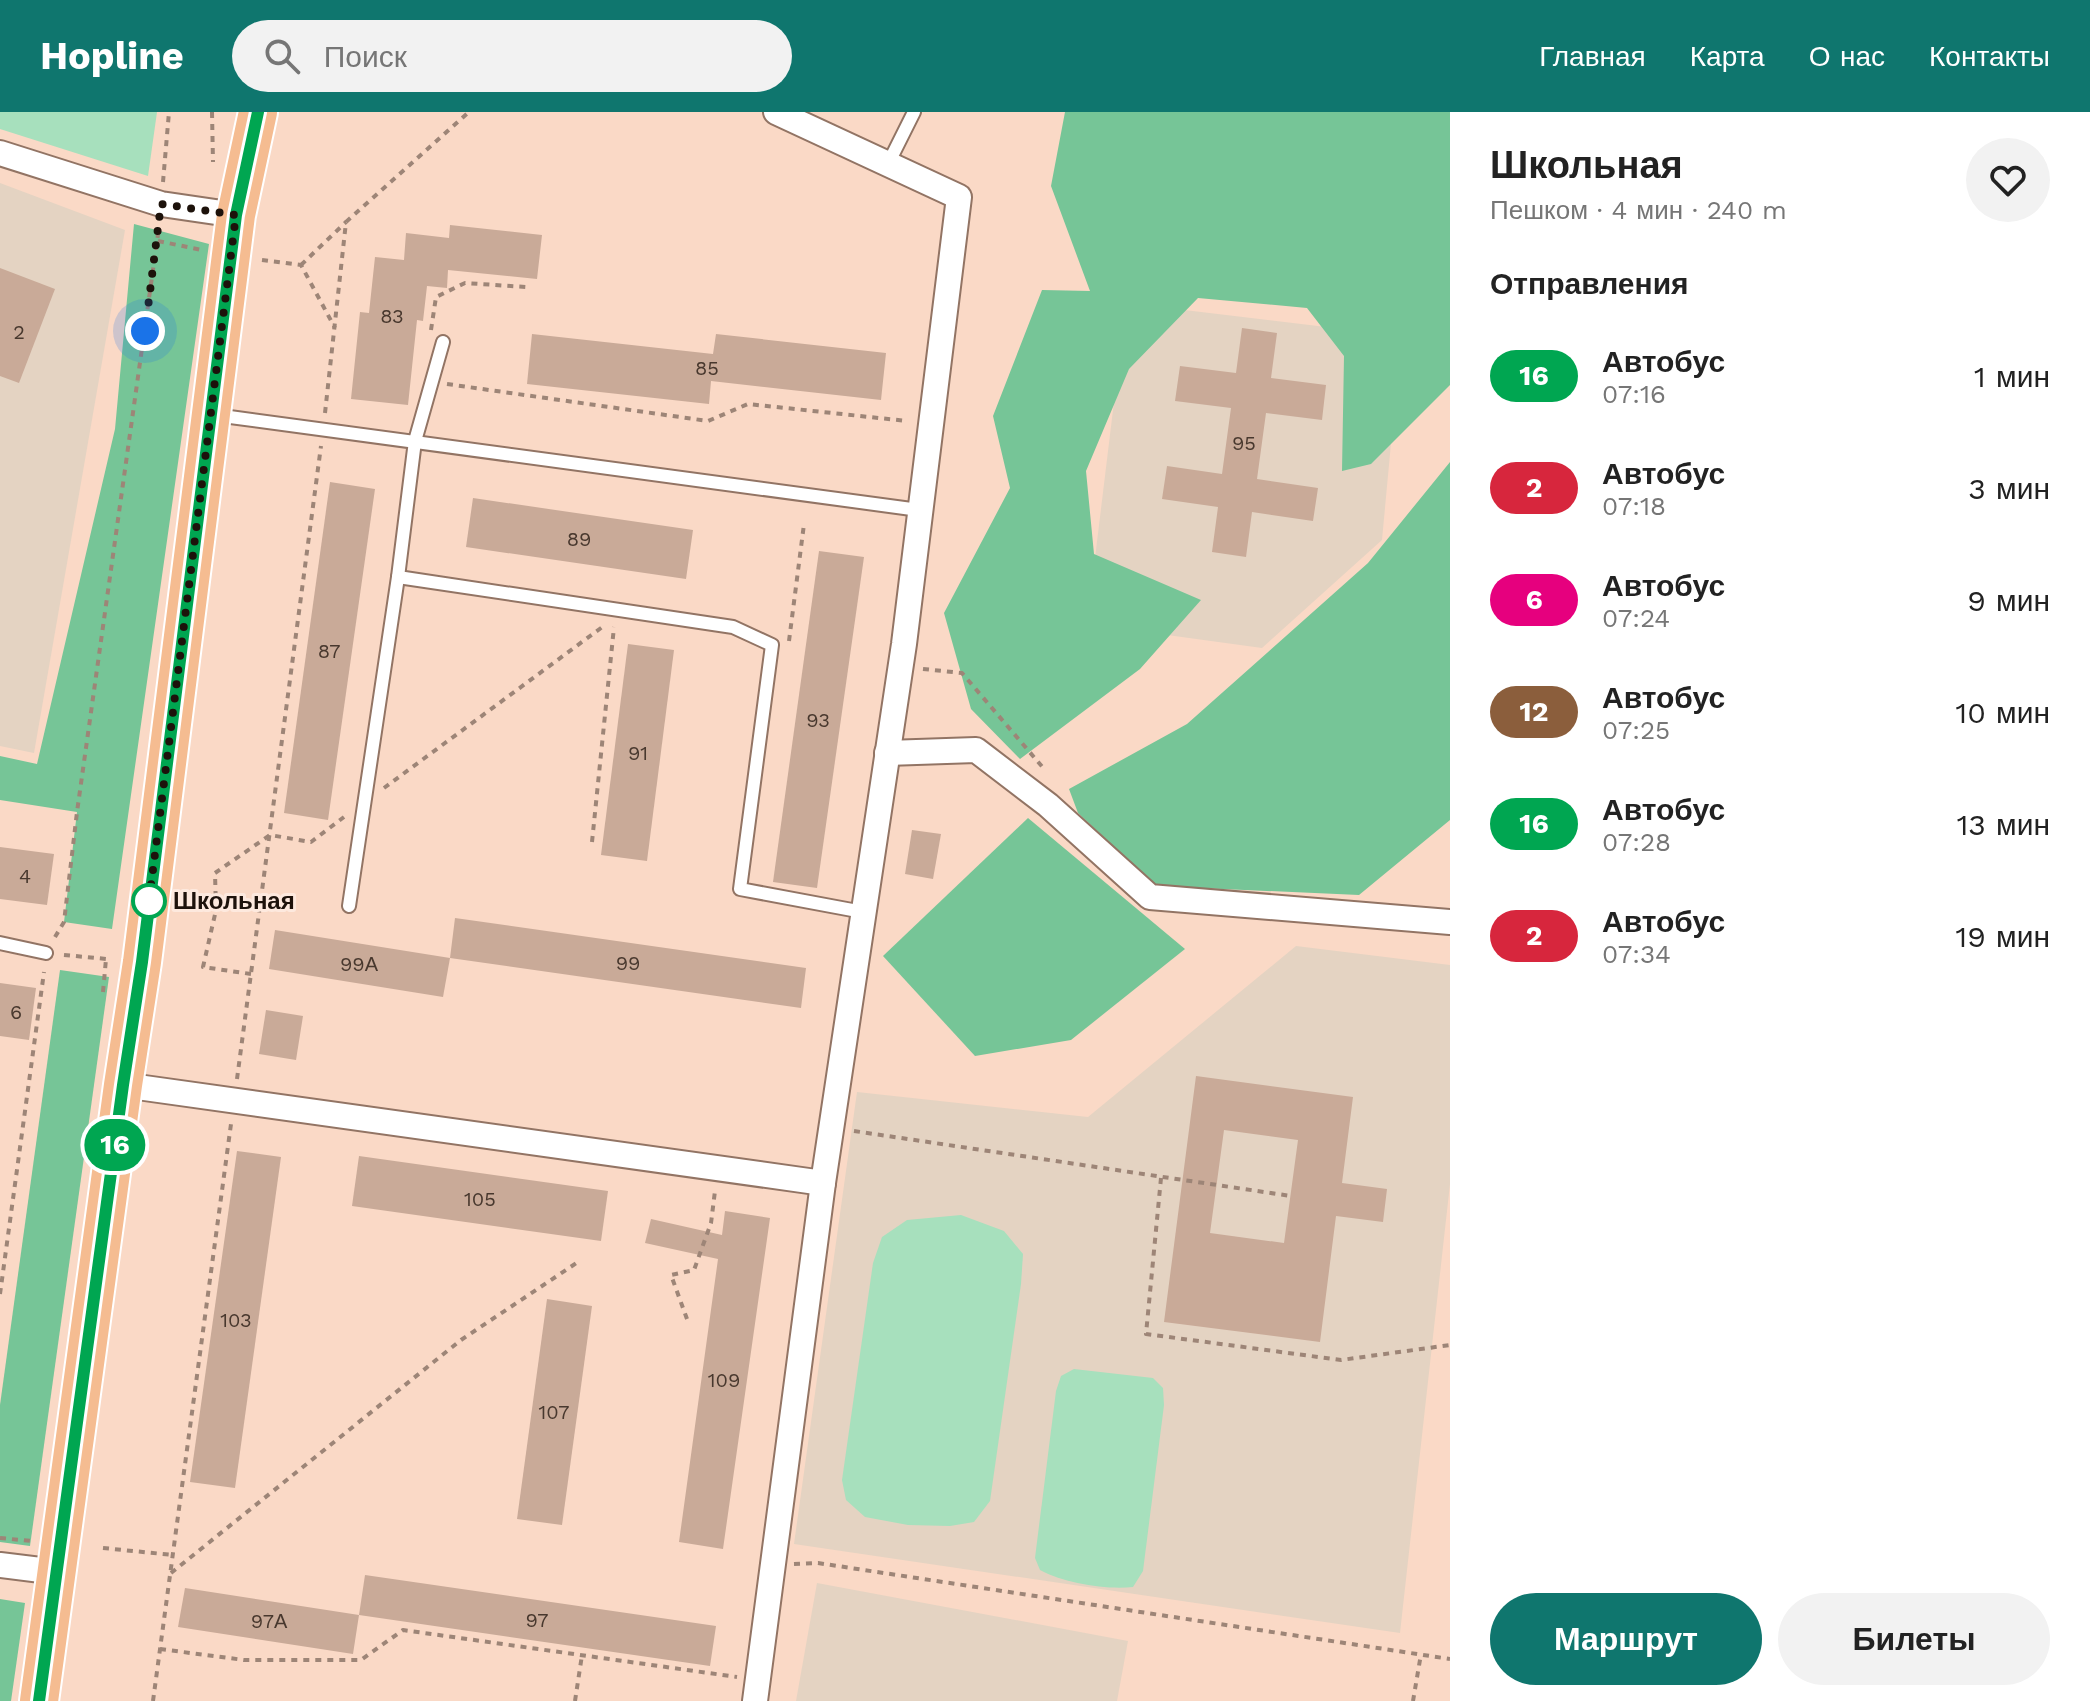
<!DOCTYPE html>
<html lang="ru">
<head>
<meta charset="utf-8">
<style>
  body { margin:0; font-family:"Work Sans",sans-serif; background:#f2f2f2; color:#222; height:100vh; display:flex; flex-direction:column; font-size:30px; white-space:nowrap }
  * { box-sizing:border-box; margin:0 }
  p { font-size:26px; color:#767676 }
  .icon { flex:none; width:44px; height:44px; fill:none; stroke:currentColor; stroke-width:2; stroke-linecap:round; stroke-linejoin:round }
  .map { position:relative; flex:1; overflow:hidden }
  .sheet { display:flex; flex-direction:column; background:#fff; width:640px }
  .sheet>* { flex:none }
  .badge { padding:0 16px; border-radius:26px; font-size:28px; line-height:52px }
  .you { position:absolute; width:40px; height:40px; margin:-20px; border:6px solid #fff; border-radius:50%; background:#1a73e8; box-shadow:0 0 0 12px #1a73e833 }
  .map>.badge { position:absolute; translate:-50% -50%; box-shadow:0 0 0 4px #fff }
  h2 { padding:0 40px; font-size:30px; line-height:72px }
  .round { display:grid; place-items:center; flex:none; width:84px; height:84px; border-radius:42px; background:#f2f2f2 }
  .overview { display:flex; align-items:center; justify-content:space-between; height:136px; padding:0 40px }
  h1 { font-size:38px; font-weight:600; line-height:60px }
  .cta { display:flex; gap:16px; margin-top:auto; padding:16px 40px }
  .cta a { flex:1; height:92px; border-radius:48px; background:#0f766e; color:#fff; font-size:32px; font-weight:600; line-height:92px; text-align:center }
  .cta a+a { background:#f2f2f2; color:#222 }
  ul { padding:0; list-style:none }
  li { display:flex; align-items:center; gap:24px; height:112px; padding:0 40px }
  li div { flex:1 }
  li b { display:block; font-size:30px }
  li em { font-style:normal }
  li .badge { min-width:88px; font-weight:700; text-align:center }
  header { display:flex; align-items:center; gap:48px; box-sizing:border-box; height:112px; padding:0 40px; background:#0f766e; color:#fff }
  header strong { font-size:38px }
  nav { display:flex; gap:44px; margin-inline-start:auto; font-size:28px }
  .search { width:560px; height:72px; background:#f2f2f2; display:flex; align-items:center; gap:20px; box-sizing:border-box; padding:0 28px; border-radius:44px; color:#767676; font-size:30px }
  main { display:flex; flex:1; min-height:0 }
  .map>svg:first-child { display:block }
  .education { fill:#e4d3c2 }
  .green { fill:#a7e0bd }
  .forest { fill:#76c597 }
  .building { fill:#c9aa98; fill-rule:evenodd }
  .lines { fill:none; stroke-linecap:round; stroke-linejoin:round }
  .service-casing { stroke:#927464; stroke-width:16 }
  .minor-casing { stroke:#927464; stroke-width:28 }
  .primary-casing { stroke:#fff; stroke-width:42 }
  .path { stroke:#9d8577; stroke-width:4; stroke-dasharray:6 6; stroke-linecap:butt }
  .service { stroke:#fff; stroke-width:12 }
  .minor { stroke:#fff; stroke-width:24 }
  .primary { stroke:#f5bc91; stroke-width:38 }
  .line-casing { stroke:#fff; stroke-width:18 }
  .line { stroke:#00a651; stroke-width:12 }
  .walk { stroke:#1d120b; stroke-width:8; stroke-dasharray:0 14.4 }
  .stop-dot { fill:#fff; stroke:#00a651; stroke-width:4 }
  .labels { text-anchor:middle; dominant-baseline:central; stroke-width:6; stroke-linejoin:round; paint-order:stroke }
  .number-label { font-size:20px; fill:#48382e }
  .stop-label { font-size:24px; font-weight:bold; fill:#1d120b; stroke:#fde9de; text-anchor:start }
</style>
</head>
<body>
<header>
<strong>Hopline</strong>
<div class="search"><svg class="icon" aria-label="search" viewBox="0 0 24 24"><circle cx="10" cy="10" r="6"/><path d="M15 15l6 6"/></svg>Поиск</div>
<nav><a>Главная</a><a>Карта</a><a>О нас</a><a>Контакты</a></nav>
</header>
<main>
<div class="map">
<svg width="1450" height="1589" viewBox="0 0 1450 1589">
  <rect width="100%" height="100%" fill="#fad9c6"/>
  <!-- education -->
  <g class="education">
    <polygon points="0,71 125,118 34,641 0,634"/>
    <polygon points="1126,191 1401,224 1382,428 1262,536 1087,512"/>
    <polygon points="1296,834 1450,853 1450,1072 1400,1521 794,1432 857,980 1088,1005"/>
    <polygon points="817,1471 1128,1529 1117,1589 796,1589"/>
  </g>
  <!-- green -->
  <g class="green">
    <polygon points="0,0 157,0 148,64 0,17"/>
    <polygon points="961,1103 1004,1119 1023,1142 1021,1172 990,1389 974,1410 950,1414 908,1413 865,1405 846,1388 842,1368 873,1151 882,1125 907,1108"/>
    <path d="M 1074,1257 L 1153,1266 L 1163,1276 L 1164,1293 L 1143,1459 L 1133,1475 C 1106,1478 1064,1471 1040,1458 L 1035,1446 L 1056,1279 L 1061,1264 Z"/>
  </g>
  <!-- forest -->
  <g class="forest">
    <polygon points="1065,0 1450,0 1450,273 1371,352 1342,359 1344,244 1307,196 1198,186 1129,257 1086,359 1094,442 1201,488 1140,557 1020,647 971,597 944,501 1010,376 993,304 1042,178 1090,179 1051,74"/>
    <polygon points="134,112 209,132 112,817 64,810 77,700 0,688 0,644 37,652 115,317"/>
    <polygon points="1450,350 1450,708 1359,783 1156,774 1078,701 1069,677 1187,612 1368,451"/>
    <polygon points="1028,706 1185,837 1071,928 975,944 883,844"/>
    <polygon points="60,858 109,865 30,1434 0,1430 0,1293"/>
    <polygon points="0,1487 25,1491 11,1589 0,1589"/>
  </g>
  <!-- building -->
  <g class="building">
    <polygon points="450,113 542,123 537,167 448,158 447,176 427,174 423,209 417,208 408,293 351,287 360,200 369,201 375,145 404,148 406,121 449,126"/>
    <polygon points="0,156 55,177 19,271 0,264"/>
    <polygon points="1242,216 1277,221 1271,266 1326,273 1322,308 1266,301 1257,367 1318,376 1313,409 1252,400 1246,445 1212,440 1218,395 1162,387 1167,354 1222,362 1231,296 1175,289 1180,254 1236,261"/>
    <polygon points="532,222 713,242 716,222 886,241 881,288 711,269 709,292 527,272"/>
    <polygon points="330,370 375,377 328,708 284,701"/>
    <polygon points="473,386 693,418 686,467 466,435"/>
    <polygon points="819,439 864,445 817,776 773,770"/>
    <polygon points="628,532 674,538 647,749 601,743"/>
    <polygon points="912,718 941,722 933,767 905,762"/>
    <polygon points="0,735 54,742 47,793 0,787"/>
    <polygon points="455,806 806,856 801,896 450,846"/>
    <polygon points="275,818 450,846 443,885 269,857"/>
    <polygon points="0,871 36,876 29,928 0,924"/>
    <polygon points="266,898 303,904 296,948 259,942"/>
    <path d="M 1196,964 L 1353,985 L 1342,1071 L 1387,1077 L 1383,1110 L 1336,1104 L 1320,1230 L 1164,1210 ZM 1224,1018 L 1298,1028 L 1284,1131 L 1210,1121 Z"/>
    <polygon points="237,1039 281,1045 235,1376 190,1370"/>
    <polygon points="359,1044 608,1079 601,1129 352,1094"/>
    <polygon points="725,1099 770,1106 723,1437 679,1430 718,1147 645,1131 651,1107 722,1123"/>
    <polygon points="547,1187 592,1194 562,1413 517,1407"/>
    <polygon points="365,1463 716,1514 710,1554 359,1503"/>
    <polygon points="185,1476 359,1503 353,1542 178,1515"/>
  </g>
  <g class="lines">
    <!-- service casing -->
    <g class="service-casing">
      <g id="service">
        <polyline points="888,52 914,0"/>
        <polyline points="215,303 919,398"/>
        <polyline points="398,465 733,515 772,533 740,777 863,800"/>
        <polyline points="349,794 398,465 415,329 443,230"/>
        <polyline points="0,831 46,841"/>
      </g>
    </g>
    <!-- minor casing -->
    <g class="minor-casing">
      <g id="minor">
        <polyline points="0,41 161,92 236,103"/>
        <polyline points="887,641 976,638 1048,693 1150,785 1450,810"/>
        <polyline points="123,973 823,1071"/>
        <polyline points="0,1453 57,1460"/>
        <polyline points="755,1589 823,1071 904,532 959,85 776,0"/>
      </g>
    </g>
    <!-- primary casing -->
    <g class="primary-casing">
      <polyline id="primary" points="39,1589 123,973 142,850 236,103 258,0"/>
    </g>
    <!-- path -->
    <g class="path">
      <polyline points="212,0 213,50"/>
      <polyline points="163,70 169,0"/>
      <polyline points="158,129 202,138"/>
      <polyline points="262,148 301,153 335,216"/>
      <polyline points="301,153 346,110"/>
      <polyline points="431,218 436,185 465,171 526,175"/>
      <polyline points="447,272 708,309 748,292 907,309"/>
      <polyline points="325,301 346,110 469,0"/>
      <polyline points="789,529 804,412"/>
      <polyline points="923,557 962,561 1045,658"/>
      <polyline points="384,676 605,513"/>
      <polyline points="592,730 614,515"/>
      <polyline points="55,825 64,810 77,700 159,115"/>
      <polyline points="64,843 107,847"/>
      <polyline points="251,862 203,855 216,798 215,761 270,723 311,730 344,705"/>
      <polyline points="103,880 106,847"/>
      <polyline points="237,967 321,334"/>
      <polyline points="854,1019 1291,1084"/>
      <polyline points="1161,1066 1146,1222 1341,1248 1450,1233"/>
      <polyline points="0,1182 44,860"/>
      <polyline points="687,1207 671,1163 694,1158 711,1111 715,1079"/>
      <polyline points="0,1426 32,1429"/>
      <polyline points="103,1436 173,1443"/>
      <polyline points="794,1452 818,1451 1450,1547"/>
      <polyline points="171,1461 461,1228 578,1150"/>
      <polyline points="160,1537 244,1548 361,1548 403,1518 737,1565"/>
      <polyline points="153,1589 231,1012"/>
      <polyline points="575,1589 582,1543"/>
      <polyline points="1413,1589 1421,1542"/>
    </g>
    <!-- service -->
    <use href="#service" class="service"/>
    <!-- minor -->
    <use href="#minor" class="minor"/>
    <!-- primary -->
    <use href="#primary" class="primary"/>
  </g>
  <g class="lines">
    <!-- line casing -->
    <g class="line-casing">
      <polyline id="line" points="39,1589 123,973 142,850 236,103 258,0"/>
    </g>
    <!-- line -->
    <use href="#line" class="line"/>
    <!-- walk -->
    <polyline class="walk" points="145,219 161,92 236,103 149,789"/>
  </g>
  <!-- markers -->
  <circle class="stop-dot" cx="149" cy="789" r="16"/>
  <g class="labels">
    <!-- number labels -->
    <g class="number-label">
      <text x="392" y="204">83</text>
      <text x="19" y="220">2</text>
      <text x="707" y="256">85</text>
      <text x="1244" y="331">95</text>
      <text x="579" y="427">89</text>
      <text x="329" y="539">87</text>
      <text x="818" y="608">93</text>
      <text x="638" y="641">91</text>
      <text x="25" y="764">4</text>
      <text x="628" y="851">99</text>
      <text x="359" y="852">99А</text>
      <text x="16" y="900">6</text>
      <text x="480" y="1087">105</text>
      <text x="236" y="1208">103</text>
      <text x="724" y="1268">109</text>
      <text x="554" y="1300">107</text>
      <text x="537" y="1508">97</text>
      <text x="269" y="1509">97А</text>
    </g>
    <!-- stop labels -->
    <g class="stop-label">
      <text x="173" y="789">Школьная</text>
    </g>
  </g>
</svg>
<div class="you" style="left:145px;top:219px"></div>
<b class="badge" style="left:115px;top:1033px;background:#00a651;color:#fff">16</b>
</div>
<section class="sheet">
<div class="overview"><div><h1>Школьная</h1><p>Пешком · 4 мин · 240 m</p></div><a class="round"><svg class="icon" aria-label="heart" viewBox="0 0 24 24"><path d="M12 20l-8-8c-3-5 5-10 8-4 3-6 11-1 8 4z"/></svg></a></div>
<h2>Отправления</h2>
<ul>
<li><span class="badge" style="background:#00a651;color:#fff">16</span><div><b>Автобус</b><p>07:16</p></div><em>1 мин</em></li>
<li><span class="badge" style="background:#d7263d;color:#fff">2</span><div><b>Автобус</b><p>07:18</p></div><em>3 мин</em></li>
<li><span class="badge" style="background:#e6007e;color:#fff">6</span><div><b>Автобус</b><p>07:24</p></div><em>9 мин</em></li>
<li><span class="badge" style="background:#8b5e3c;color:#fff">12</span><div><b>Автобус</b><p>07:25</p></div><em>10 мин</em></li>
<li><span class="badge" style="background:#00a651;color:#fff">16</span><div><b>Автобус</b><p>07:28</p></div><em>13 мин</em></li>
<li><span class="badge" style="background:#d7263d;color:#fff">2</span><div><b>Автобус</b><p>07:34</p></div><em>19 мин</em></li>
</ul>
<div class="cta"><a>Маршрут</a><a>Билеты</a></div>
</section>
</main>
</body>
</html>
